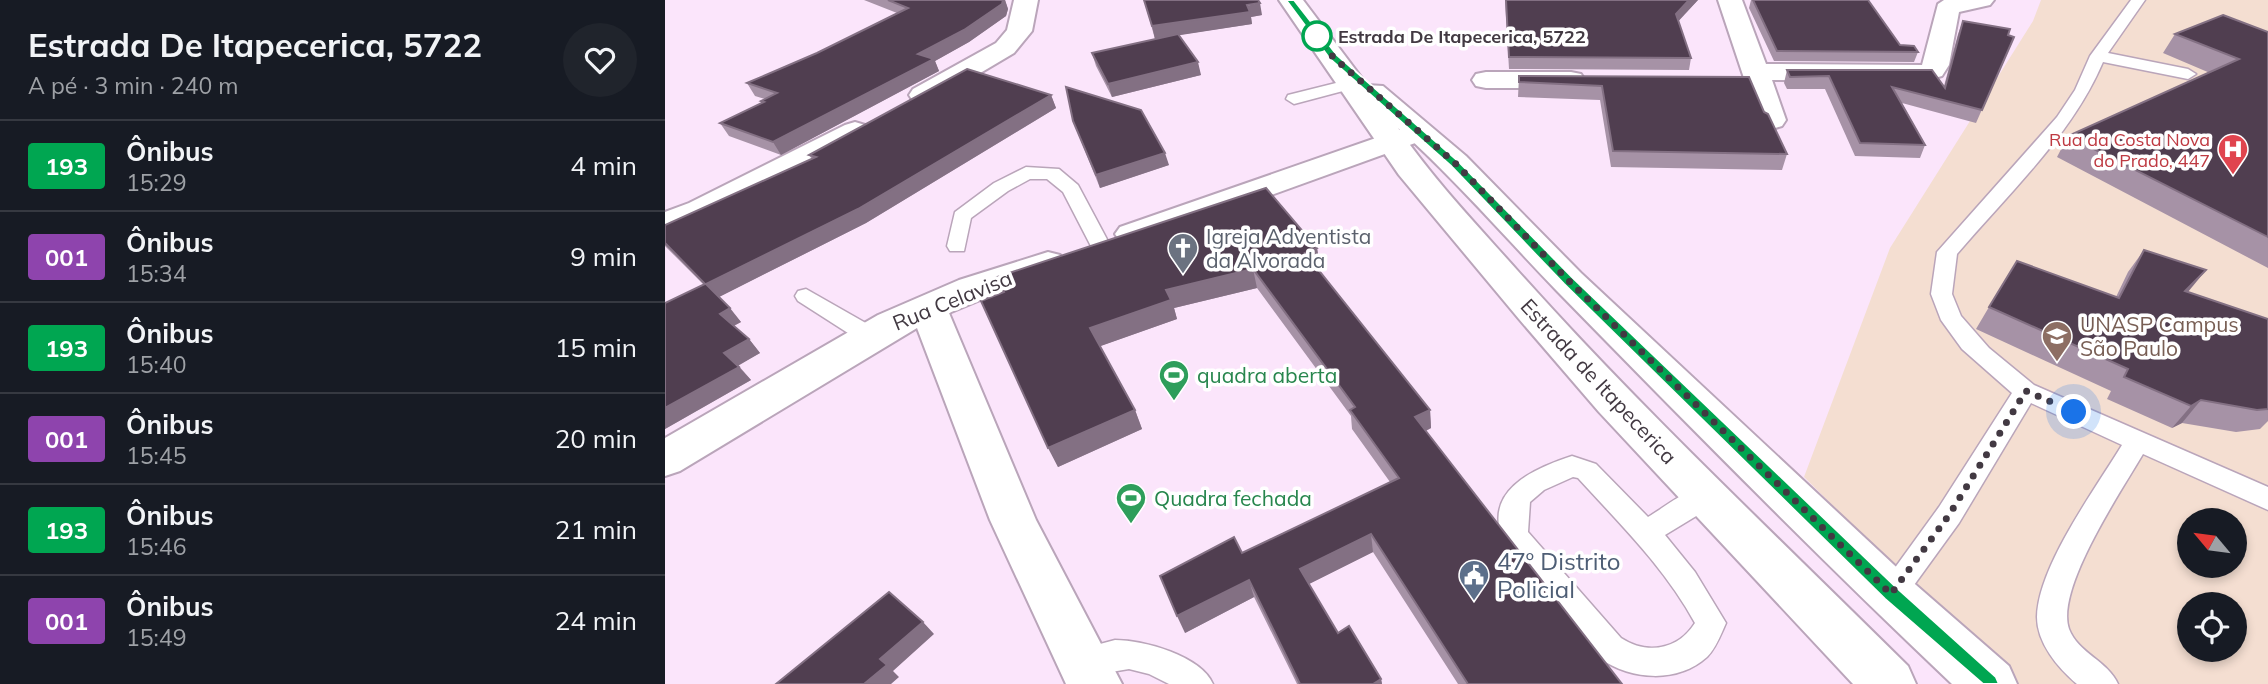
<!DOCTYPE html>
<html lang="pt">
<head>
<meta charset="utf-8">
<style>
  body { margin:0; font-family:Mulish,sans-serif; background:#20242c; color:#f1f3f6; height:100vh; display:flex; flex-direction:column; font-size:26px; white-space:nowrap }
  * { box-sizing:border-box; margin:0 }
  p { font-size:23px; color:#9ea1a6 }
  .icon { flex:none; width:38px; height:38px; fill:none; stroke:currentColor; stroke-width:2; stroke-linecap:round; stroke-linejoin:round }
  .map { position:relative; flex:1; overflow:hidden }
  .details { display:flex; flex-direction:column; background:#171b24; width:665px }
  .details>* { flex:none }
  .badge { padding:0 14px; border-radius:5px; font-size:24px; line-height:46px }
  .needle { width:46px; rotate:299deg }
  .controls { position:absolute; left:1512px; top:508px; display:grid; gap:14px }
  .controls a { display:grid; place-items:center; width:70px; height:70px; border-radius:50%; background:#171b24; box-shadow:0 4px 10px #0003; font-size:35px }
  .you { position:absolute; width:35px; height:35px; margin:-18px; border:5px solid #fff; border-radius:50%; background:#1a73e8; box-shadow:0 0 0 10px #1a73e833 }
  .map>.badge { position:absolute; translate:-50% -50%; box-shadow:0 0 0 4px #fff }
  .round { display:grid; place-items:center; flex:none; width:74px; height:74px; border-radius:37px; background:#20242c }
  .headline { display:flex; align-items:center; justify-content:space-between; height:119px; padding:0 28px }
  h1 { font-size:33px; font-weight:700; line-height:52px }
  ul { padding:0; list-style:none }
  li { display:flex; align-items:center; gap:21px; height:91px; padding:0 28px; border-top:2px solid #363941 }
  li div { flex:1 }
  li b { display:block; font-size:26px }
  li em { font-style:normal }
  li .badge { min-width:77px; font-weight:700; text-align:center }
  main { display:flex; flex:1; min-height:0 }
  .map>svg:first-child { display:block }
  .education { fill:#f4ded1; fill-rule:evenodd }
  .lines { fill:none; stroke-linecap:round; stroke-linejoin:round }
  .service-casing { stroke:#baa5ba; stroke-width:3 }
  .minor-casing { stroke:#baa5ba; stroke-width:4 }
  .primary-casing { stroke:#baa5ba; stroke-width:4 }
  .service { fill:#fff; fill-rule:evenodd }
  .minor { fill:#fff; fill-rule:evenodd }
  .primary { fill:#fff; fill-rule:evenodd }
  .wall { fill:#a692a6 }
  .shaded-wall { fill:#837083 }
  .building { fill:#503e50; stroke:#837083; stroke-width:2 }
  .line { fill:#00a651; stroke:#fff; stroke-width:2 }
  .walk { stroke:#423942; stroke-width:7; stroke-dasharray:0 12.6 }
  .stop-dot { fill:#fff; stroke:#00a651; stroke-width:3.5 }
  .labels { text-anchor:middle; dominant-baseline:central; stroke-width:7; stroke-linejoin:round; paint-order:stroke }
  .far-stop-label { font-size:18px; font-weight:bold; fill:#423942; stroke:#fff; text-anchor:start }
  .far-health-label { font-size:18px; fill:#be3a42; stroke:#fff; text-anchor:end }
  .worship-label { font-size:21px; fill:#5b616d; stroke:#fff; text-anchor:start }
  .street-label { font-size:21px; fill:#423942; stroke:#fff }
  .education-label { font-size:21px; fill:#785e54; stroke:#fff; text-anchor:start }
  .leisure-label { font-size:21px; fill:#27864d; stroke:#fff; text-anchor:start }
  .near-service-label { font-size:24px; fill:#4e5e75; stroke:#fff; text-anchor:start }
</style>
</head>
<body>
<main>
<section class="details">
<div class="headline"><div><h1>Estrada De Itapecerica, 5722</h1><p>A pé · 3 min · 240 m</p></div><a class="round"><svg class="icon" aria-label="heart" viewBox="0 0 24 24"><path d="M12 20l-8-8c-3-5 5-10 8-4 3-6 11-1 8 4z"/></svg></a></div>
<ul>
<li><span class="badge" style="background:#00a651;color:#fff">193</span><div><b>Ônibus</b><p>15:29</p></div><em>4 min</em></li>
<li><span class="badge" style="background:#8e44ad;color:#fff">001</span><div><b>Ônibus</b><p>15:34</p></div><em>9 min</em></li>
<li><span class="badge" style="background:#00a651;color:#fff">193</span><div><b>Ônibus</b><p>15:40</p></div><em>15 min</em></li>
<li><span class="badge" style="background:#8e44ad;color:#fff">001</span><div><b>Ônibus</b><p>15:45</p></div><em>20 min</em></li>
<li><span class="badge" style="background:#00a651;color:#fff">193</span><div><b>Ônibus</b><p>15:46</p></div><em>21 min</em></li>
<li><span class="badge" style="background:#8e44ad;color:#fff">001</span><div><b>Ônibus</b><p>15:49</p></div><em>24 min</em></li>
</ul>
</section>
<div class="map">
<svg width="1603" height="684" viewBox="0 0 1603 684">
  <rect width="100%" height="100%" fill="#fbe5fb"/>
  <!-- education -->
  <path class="education" d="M 1376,0 L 1603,0 L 1603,684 L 1348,684 L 1139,477 L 1225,248 L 1368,21 ZM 1524,520 L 1570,520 L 1570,565 L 1524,565 ZM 1524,604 L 1570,604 L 1570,649 L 1524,649 Z"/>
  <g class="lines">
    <!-- service casing -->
    <g class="service-casing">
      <g id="service">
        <path d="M 1466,0 L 1480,0 L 1443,53 L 1523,69 L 1531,74 L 1523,79 L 1438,62 C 1407,135 1344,193 1292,254 L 1287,294 L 1296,316 L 1324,348 L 1369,385 L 1603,487 L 1603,510 L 1478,454 C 1457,490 1390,589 1404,629 C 1413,653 1443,661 1453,684 L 1412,684 C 1393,668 1372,643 1372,617 C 1373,566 1431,488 1457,445 L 1366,403 L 1294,523 L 1236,603 L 1226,607 L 1216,603 L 1211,594 L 1274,507 L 1347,393 L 1297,349 L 1276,320 L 1266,294 L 1272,252 L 1392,117 L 1410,90 L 1425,56 Z"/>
        <polygon points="687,79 695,84 693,87 629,104 621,99 623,95"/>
        <polygon points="361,167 394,169 413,185 445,245 442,250 428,250 398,192 382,179 365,179 343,191 306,218 299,251 285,251 282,246 290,212 329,183"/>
        <polygon points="141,289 213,330 216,336 213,342 205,344 197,342 133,301 130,296 133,291"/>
        <path d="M 907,456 L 931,464 L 983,517 C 1002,506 1030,481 1051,488 L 1055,496 L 1051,504 L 1000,535 L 1030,572 L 1061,623 C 1056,634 1051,648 1042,657 C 1012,684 966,680 934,658 L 840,544 C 815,492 867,469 907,456 ZM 908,477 L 913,478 C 955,524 1000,568 1030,623 C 1013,650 982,655 956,638 L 863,532 L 865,502 L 879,490 Z"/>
        <path d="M 450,640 C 479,640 536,656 548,684 L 504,684 L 484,674 L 464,669 L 416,677 L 405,672 L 401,662 L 405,652 Z"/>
      </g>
    </g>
    <!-- minor casing -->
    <g class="minor-casing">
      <g id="minor">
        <polygon points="349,0 373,0 367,31 349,53 268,101 258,103 248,101 244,95 248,89 331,43 342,30"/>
        <polygon points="1053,0 1077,0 1101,64 1257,65 1273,4 1279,0 1329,0 1325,5 1294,12 1284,65 1277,76 1258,81 1107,80 1121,120 1117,126 1107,129 1097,126 1093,120"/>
        <polygon points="821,72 906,72 916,74 920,80 916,86 906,88 821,88 811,86 807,80 811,74"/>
        <polygon points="190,122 200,125 205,131 200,137 48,217 0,234 0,212 24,203 180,125"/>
        <polygon points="754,123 764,126 769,132 764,138 479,241 467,245 455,241 450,234 455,227"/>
        <polygon points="383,252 395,255 401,263 395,271 320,298 284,313 371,520 457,684 401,684 325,520 252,328 15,471 0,476 0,438 213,315 294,280"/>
      </g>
    </g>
    <!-- primary casing -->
    <g class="primary-casing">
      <path id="primary" d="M 614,0 L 638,0 L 702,85 L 718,86 L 801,156 L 916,273 L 1243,578 L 1344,666 L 1352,684 L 1287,684 C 1152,556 1022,424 892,291 C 839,236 790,179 733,128 C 768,179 811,224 852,270 C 975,408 1111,535 1243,666 L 1251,684 L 1188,684 L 934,412 L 854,319 L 734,175 Z"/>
    </g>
    <!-- service -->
    <use href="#service" class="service"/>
    <!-- minor -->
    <use href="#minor" class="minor"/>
    <!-- primary -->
    <use href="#primary" class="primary"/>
  </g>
  <!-- wall -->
  <g class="wall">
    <polygon points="199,0 340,0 343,9 341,16 304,42 270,61 274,71 116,155 64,136 55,123 97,103 96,101 100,99 90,96 82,83 152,53 232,13"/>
    <polygon points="479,0 597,15 586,17 587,24 513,35 536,75 447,97 431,66 427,53 490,39"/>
    <polygon points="840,0 1033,0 1013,21 1026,58 1024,70 844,69"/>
    <polygon points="1086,0 1203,0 1235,45 1253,52 1249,62 1109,61 1084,8"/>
    <polygon points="1298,21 1349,37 1311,123 1237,103 1260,145 1255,158 1190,156 1160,89 1122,89 1119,83 1122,70 1279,86 1293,34"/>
    <polygon points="1603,32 1603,268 1392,157 1403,136 1545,73 1498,53 1510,34"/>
    <polygon points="854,76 1084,77 1099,112 1122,154 1117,170 946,167 935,100 853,97"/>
    <polygon points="386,95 391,108 201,223 54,297 76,322 69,326 84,339 95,353 73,365 86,380 0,429 39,285 0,246 0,225 147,159 144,155"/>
    <polygon points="408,121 504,165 435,188"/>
    <polygon points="652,248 655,267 652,268 765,410 766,428 761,431 957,684 793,684 708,552 644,584 673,633 716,679 717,684 632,684 589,597 520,633 577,553 725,482 687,429 686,416 592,288 509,308 512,319 435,346 470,410 477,429 393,467 316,301"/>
    <polygon points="1479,250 1523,293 1603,319 1603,421 1595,429 1571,432 1517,423 1507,428 1442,399 1446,391 1311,329 1324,307 1451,297 1463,272"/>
  </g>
  <!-- shaded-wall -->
  <g class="shaded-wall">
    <polygon points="338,0 340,0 343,9 341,16 304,42 270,61 274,71 116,155 108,142 253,54"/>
    <polygon points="1024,0 1033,0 1009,26 1011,14"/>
    <polygon points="595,3 597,15 586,17 587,24 490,39 487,26"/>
    <polygon points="533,62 536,75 447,97 443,84"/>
    <polygon points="386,95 391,108 201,223 52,298 41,284"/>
    <polygon points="500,153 504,165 435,188 431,175"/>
    <polygon points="652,248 655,267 643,272 640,253"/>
    <polygon points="588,269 592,288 509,308 512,319 433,347 425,328 501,290"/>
    <polygon points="1541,270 1523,292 1520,291"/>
    <polygon points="65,308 76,322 66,327 55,314"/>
    <polygon points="84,339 95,353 71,367 59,353"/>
    <polygon points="74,367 86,380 0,429 0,408"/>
    <polygon points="1536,400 1517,423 1507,428 1526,406"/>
    <polygon points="470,410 477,429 393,467 383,448"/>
    <polygon points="765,410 766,428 752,435 750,417"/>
    <polygon points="706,534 708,552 640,586 635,569"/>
    <polygon points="584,580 589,597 520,633 512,616"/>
    <polygon points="258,622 269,634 228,671 234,677 226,684 199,684 215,659"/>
    <polygon points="716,679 717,684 708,684"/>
  </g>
  <!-- building -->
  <g class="building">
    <polygon points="223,0 338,0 337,4 299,30 253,54 269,59 108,142 55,123 99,102 96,101 112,93 82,83 152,53 243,8"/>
    <polygon points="479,0 593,0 595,3 582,5 585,12 487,26"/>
    <polygon points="841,0 1024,0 1011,14 1026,58 844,57"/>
    <polygon points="1088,0 1203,0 1235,45 1249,46 1253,52 1112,51"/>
    <polygon points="1558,15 1603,32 1603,237 1403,136 1574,59 1510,34"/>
    <polygon points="1298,21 1345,29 1343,35 1349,37 1317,110 1227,87 1260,145 1195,143 1164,76 1125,77 1122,70 1267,70 1280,88"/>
    <polygon points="513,34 533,62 443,84 427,53"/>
    <polygon points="302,69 386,95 193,209 41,284 65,308 55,314 84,339 59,353 74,367 0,408 0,303 40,284 0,243 0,225 151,157 144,155"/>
    <polygon points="854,76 1084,77 1099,112 1103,114 1122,154 948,151 937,86 854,82"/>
    <polygon points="401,87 476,110 500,153 431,175 408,121"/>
    <polygon points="601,188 652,248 640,253 765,410 750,417 957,684 803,684 706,534 635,569 673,633 684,626 716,679 708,684 635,684 584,580 512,616 495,576 569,537 577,553 734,478 685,410 690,407 588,269 501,290 506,300 425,328 470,410 383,448 316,301 339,292 332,277"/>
    <polygon points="1479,250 1541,270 1520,291 1603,319 1603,409 1592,410 1536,400 1526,406 1459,377 1463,369 1324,307 1352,261 1454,298"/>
    <polygon points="224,592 258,622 215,659 222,665 199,684 111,684"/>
  </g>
  <!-- line -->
  <polygon class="line" points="621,0 629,0 672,55 793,161 908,278 1232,588 1331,677 1334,684 1318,684 1220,599 899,284 786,166 665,59"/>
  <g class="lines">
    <!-- walk -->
    <polyline class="walk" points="652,36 668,57 790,163 904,281 1226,594 1284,515 1361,391 1409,412"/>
  </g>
  <!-- icons -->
  <defs>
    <g id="hospital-pin" transform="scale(1.575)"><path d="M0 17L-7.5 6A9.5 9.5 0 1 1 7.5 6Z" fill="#e0444e" stroke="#fff"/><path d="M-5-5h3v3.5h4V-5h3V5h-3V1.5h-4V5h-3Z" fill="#fff"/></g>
    <g id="church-pin" transform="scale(1.575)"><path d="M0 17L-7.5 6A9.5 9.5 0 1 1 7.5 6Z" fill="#6b7280" stroke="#fff"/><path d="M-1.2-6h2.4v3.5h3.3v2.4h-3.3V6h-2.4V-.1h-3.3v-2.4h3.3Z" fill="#fff"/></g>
    <g id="university-pin" transform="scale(1.575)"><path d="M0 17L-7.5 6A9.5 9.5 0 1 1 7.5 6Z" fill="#8d6e63" stroke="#fff"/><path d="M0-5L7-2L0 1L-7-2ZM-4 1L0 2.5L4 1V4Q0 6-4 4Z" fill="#fff"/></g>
    <g id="stadium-pin" transform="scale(1.575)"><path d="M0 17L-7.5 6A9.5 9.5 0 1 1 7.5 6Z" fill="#2e9e5b" stroke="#fff"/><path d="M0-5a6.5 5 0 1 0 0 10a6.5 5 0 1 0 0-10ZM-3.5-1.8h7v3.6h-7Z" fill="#fff"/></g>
    <g id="civic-pin" transform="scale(1.575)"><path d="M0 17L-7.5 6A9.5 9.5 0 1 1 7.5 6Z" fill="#5c6f8a" stroke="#fff"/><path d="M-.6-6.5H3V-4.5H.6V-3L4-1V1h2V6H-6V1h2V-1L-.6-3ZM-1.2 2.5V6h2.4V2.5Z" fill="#fff"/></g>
  </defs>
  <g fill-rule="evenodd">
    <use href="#hospital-pin" x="1568" y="149"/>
    <use href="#church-pin" x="518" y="248"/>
    <use href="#university-pin" x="1392" y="336"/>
    <use href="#stadium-pin" x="509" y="375"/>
    <use href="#stadium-pin" x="466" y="498"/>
    <use href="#civic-pin" x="809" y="575"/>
  </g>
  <!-- markers -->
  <circle class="stop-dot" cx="652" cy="36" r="14"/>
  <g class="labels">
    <!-- far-stop labels -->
    <g class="far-stop-label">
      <text x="673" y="36">Estrada De Itapecerica, 5722</text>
    </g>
    <!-- far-health labels -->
    <g class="far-health-label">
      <text x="1545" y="139">Rua da Costa Nova<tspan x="1545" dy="21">do Prado, 447</tspan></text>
    </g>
    <!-- worship labels -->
    <g class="worship-label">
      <text x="541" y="236">Igreja Adventista<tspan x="541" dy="24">da Alvorada</tspan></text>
    </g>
    <!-- street labels -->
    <g class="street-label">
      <text transform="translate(287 300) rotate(-22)">Rua Celavisa</text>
      <text transform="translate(934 381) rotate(47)">Estrada de Itapecerica</text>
    </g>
    <!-- education labels -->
    <g class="education-label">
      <text x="1415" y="324">UNASP Campus<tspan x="1415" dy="24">São Paulo</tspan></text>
    </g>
    <!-- leisure labels -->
    <g class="leisure-label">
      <text x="532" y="375">quadra aberta</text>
      <text x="489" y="498">Quadra fechada</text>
    </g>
    <!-- near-service labels -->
    <g class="near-service-label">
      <text x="832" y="561">47º Distrito<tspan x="832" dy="28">Policial</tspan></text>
    </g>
  </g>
</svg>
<div class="controls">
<a><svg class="needle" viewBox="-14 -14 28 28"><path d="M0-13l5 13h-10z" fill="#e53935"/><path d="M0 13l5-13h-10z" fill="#9ea1a6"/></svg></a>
<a><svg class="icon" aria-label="locate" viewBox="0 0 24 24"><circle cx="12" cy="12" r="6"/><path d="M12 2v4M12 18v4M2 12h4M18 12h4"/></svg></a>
</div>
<div class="you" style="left:1409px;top:412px"></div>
</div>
</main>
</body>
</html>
